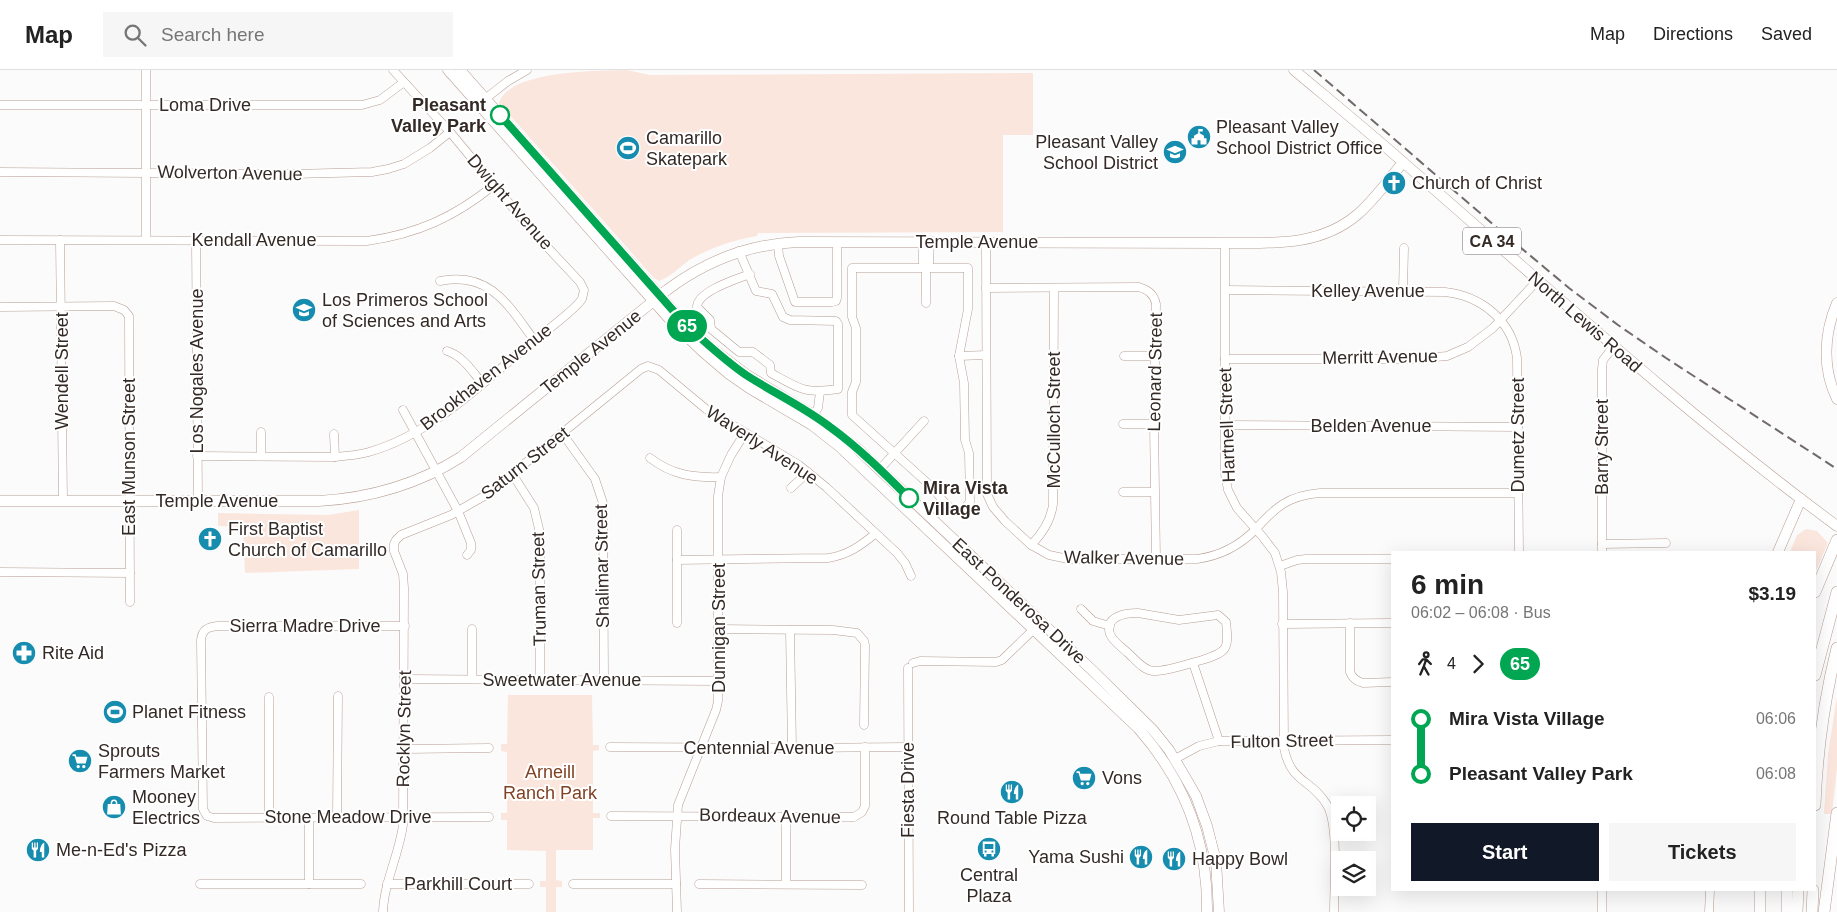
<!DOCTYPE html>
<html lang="en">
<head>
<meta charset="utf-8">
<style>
  body { margin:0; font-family:Helvetica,sans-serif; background:#f6f6f6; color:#222; height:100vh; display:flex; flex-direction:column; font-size:19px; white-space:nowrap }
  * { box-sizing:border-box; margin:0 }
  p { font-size:16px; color:#767676 }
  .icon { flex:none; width:28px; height:28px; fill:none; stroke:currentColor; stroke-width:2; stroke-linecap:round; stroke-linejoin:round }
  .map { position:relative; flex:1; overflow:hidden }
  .panel { position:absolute; left:1391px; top:481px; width:425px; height:340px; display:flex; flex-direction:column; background:#fff; border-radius:0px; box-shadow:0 5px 20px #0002 }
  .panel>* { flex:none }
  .badge { padding:0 10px; border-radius:16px; font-size:18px; line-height:32px }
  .tools { position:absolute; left:1331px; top:726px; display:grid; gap:10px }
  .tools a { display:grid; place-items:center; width:45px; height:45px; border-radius:0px; background:#fff; box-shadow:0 5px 20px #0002; font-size:25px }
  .map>.badge { position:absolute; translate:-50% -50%; box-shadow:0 0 0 2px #fff }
  .legs { display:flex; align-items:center; gap:8px; height:55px; padding:0 20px; font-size:16px }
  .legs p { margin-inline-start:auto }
  .summary { display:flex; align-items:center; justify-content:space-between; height:85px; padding:0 20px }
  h1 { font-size:28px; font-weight:700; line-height:38px }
  .button { display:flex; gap:10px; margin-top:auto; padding:10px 20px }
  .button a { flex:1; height:58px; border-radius:0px; background:#111827; color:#fff; font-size:20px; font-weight:700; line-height:58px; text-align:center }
  .button a+a { background:#f6f6f6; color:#222 }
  ul { padding:0 20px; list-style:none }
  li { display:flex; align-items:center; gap:18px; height:55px; font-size:19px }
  li i { display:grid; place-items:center; width:8px; height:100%; margin:0 6px; background:currentColor }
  li i::after { content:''; width:12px; height:12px; margin:-6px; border:4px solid; border-radius:50%; background:#fff }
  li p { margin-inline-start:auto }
  li:first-child i { background:linear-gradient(#0000 50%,currentColor 0) }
  li:last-child i { background:linear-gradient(currentColor 50%,#0000 0) }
  header { display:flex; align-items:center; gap:30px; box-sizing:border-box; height:70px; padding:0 25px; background:#fff; border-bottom:1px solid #e0e0e0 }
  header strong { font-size:24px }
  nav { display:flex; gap:28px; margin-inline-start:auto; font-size:18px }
  .search { width:350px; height:45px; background:#f6f6f6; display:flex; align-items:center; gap:12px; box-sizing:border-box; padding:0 18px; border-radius:0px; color:#767676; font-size:19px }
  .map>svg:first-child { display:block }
  .green { fill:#fbe6de }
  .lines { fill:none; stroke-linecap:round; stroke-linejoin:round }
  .minor-casing { stroke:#b69d92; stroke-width:9 }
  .major-casing { stroke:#b69d92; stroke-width:11 }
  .highway-casing { stroke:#b69d92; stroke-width:12 }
  .minor { stroke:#fff; stroke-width:8 }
  .major { stroke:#fff; stroke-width:10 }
  .highway { stroke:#fff; stroke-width:11 }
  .rail { stroke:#716a68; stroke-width:2; stroke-dasharray:10 5; stroke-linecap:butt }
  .line-1-casing { stroke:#fff; stroke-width:11 }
  .line-1 { stroke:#00a651; stroke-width:8 }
  .stop-1-dot { fill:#fff; stroke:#00a651; stroke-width:2.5 }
  .labels { text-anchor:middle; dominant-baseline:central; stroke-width:4; stroke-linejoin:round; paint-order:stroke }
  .shield { fill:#fff; stroke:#706966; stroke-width:1 }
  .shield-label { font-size:16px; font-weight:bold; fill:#332925 }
  .street-label { font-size:18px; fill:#332925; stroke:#fff }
  .stop-label { font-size:18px; font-weight:bold; fill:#332925; stroke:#fff; text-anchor:end }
  .poi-label { font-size:18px; fill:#332925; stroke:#fff; text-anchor:start }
  .park-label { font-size:18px; fill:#814124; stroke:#fff }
</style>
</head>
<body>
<header>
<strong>Map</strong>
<div class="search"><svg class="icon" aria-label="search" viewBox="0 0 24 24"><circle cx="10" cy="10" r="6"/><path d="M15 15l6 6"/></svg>Search here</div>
<nav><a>Map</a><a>Directions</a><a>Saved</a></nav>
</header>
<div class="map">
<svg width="1837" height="842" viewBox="0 0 1837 842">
  <rect width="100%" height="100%" fill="#fbfbfb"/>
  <!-- green -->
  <g class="green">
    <path d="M 627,0 L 650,5 L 1033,3 L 1033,65 L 1003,65 L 1003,162 L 758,163 L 757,166 C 733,170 709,178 688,191 C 679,198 670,207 659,211 L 653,207 L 499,33 C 509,0 596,1 627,0 Z"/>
    <polygon points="359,440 359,499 245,503 243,457 218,456 218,443 328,445"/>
    <polygon points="1806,459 1817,461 1828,473 1815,503 1815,482 1790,482 1797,465"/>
    <polygon points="508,625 592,625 593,675 599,675 599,680 593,681 593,743 600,743 600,748 593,748 593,780 556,780 556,810 562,811 562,817 556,817 556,842 546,842 546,817 540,817 540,811 546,811 546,781 507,780 507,750 501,750 501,743 507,743 507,682 501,681 501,674 507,674"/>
    <polygon points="1837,626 1837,698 1832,744 1824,744 1828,684"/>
  </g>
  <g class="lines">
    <!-- minor casing -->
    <g class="minor-casing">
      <g id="minor">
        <polyline points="146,0 146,170"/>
        <polyline points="485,29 508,11 527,0"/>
        <polyline points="0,35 362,35 380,30 404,12"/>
        <polyline points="0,102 293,104 372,102 388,99 404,94 430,78 450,62"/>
        <path d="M 0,170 L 367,171 C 417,164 455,147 494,115"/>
        <polyline points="60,170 63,431"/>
        <polyline points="196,170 198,431"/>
        <polyline points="923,172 923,193 926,198 926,233"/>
        <path d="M 986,173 L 987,424 L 993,437 L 1005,451 L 1031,475 L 1049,485 L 1068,489 L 1197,489 C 1219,486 1239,476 1255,460 C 1263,451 1272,441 1283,434 C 1294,427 1308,424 1320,423 L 1518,423"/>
        <path d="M 1225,173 L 1225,404 L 1228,420 L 1237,438 L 1262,466 L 1275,483 L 1281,502 L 1283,522 L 1284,678 C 1291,714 1312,709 1327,735 C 1339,755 1334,816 1334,842"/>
        <polyline points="778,174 779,186 795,232 832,232 836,231 837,228 837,172"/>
        <path d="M 739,181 L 756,221 L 772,224 L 783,247 L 790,250 L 836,251 L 838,254 L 838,319 C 804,324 800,319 771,303 L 770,295 L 753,282 L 739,282 L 711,259 L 710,250 L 697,237 C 697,221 737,209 750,204"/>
        <polygon points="852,198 968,198 968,239 959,286 964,313 965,370 969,383 970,432 962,441 954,441 943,431 933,418 852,345 852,322 856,312 856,258 852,247"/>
        <polyline points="926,198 929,193 930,172"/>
        <path d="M 440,211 C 490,201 509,236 534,270"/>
        <path d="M 986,218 L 1139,217 C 1148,220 1154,224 1156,234 L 1154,354 L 1156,489"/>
        <path d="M 1226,220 L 1445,222 C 1481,226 1512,250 1517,288 L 1519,482"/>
        <polyline points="1403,221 1404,178"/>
        <polyline points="0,237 114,236 124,240 129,246 130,532"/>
        <path d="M 447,281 C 463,286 472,301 482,313"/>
        <polyline points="959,286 986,285"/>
        <polyline points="1124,286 1154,286"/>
        <polyline points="1225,289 1412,289 1447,286 1468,277 1493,258 1537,211"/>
        <polyline points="403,340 458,441 471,473 471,480 467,485"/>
        <polyline points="813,345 818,338 820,322"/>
        <polyline points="1123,354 1154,354"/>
        <polyline points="1225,355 1518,357"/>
        <polyline points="261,362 261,386"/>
        <polyline points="562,363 595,409 603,433 604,610"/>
        <polyline points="334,364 335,387"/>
        <path d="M 197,386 L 335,387 C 347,386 358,385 369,382 C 432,364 481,314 530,274 C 543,263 574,241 582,229 L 584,220 L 580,212 L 534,163 L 450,62 L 393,0"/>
        <path d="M 650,388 C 672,405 694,408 721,407"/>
        <polyline points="880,399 924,351"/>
        <polyline points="513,405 534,438 540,463 540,610"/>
        <polyline points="791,418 808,402"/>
        <polyline points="1123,422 1154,422"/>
        <polyline points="1602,474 1666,473"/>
        <path d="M 1031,475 C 1043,463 1051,451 1053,434 L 1054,218"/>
        <polyline points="1602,482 1602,299 1603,290 1614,276"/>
        <path d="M 677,490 L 828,488 C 848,485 860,476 875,464"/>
        <polyline points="1280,496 1297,490 1306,489 1392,489"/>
        <polyline points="0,502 130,503"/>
        <polyline points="1081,539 1093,551 1110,556"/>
        <path d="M 1138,543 L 1179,550 L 1218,545 L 1226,552 C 1229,579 1228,582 1202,590 C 1191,593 1164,602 1153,601 C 1143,600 1136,590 1129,584 C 1123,578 1113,572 1110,564 C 1104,546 1126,543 1138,543 Z"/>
        <polyline points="677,553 677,460"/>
        <path d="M 1350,553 L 1350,602 C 1352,608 1356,611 1363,613 L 1392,612"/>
        <polyline points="1282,554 1392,553"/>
        <path d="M 405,556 L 218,556 C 207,557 202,560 201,570 L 203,739 L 207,746 L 214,748 L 489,747"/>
        <polyline points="472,559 472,609"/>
        <polyline points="719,559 833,560 857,563 864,571 865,575 864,655"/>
        <polyline points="790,560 792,678"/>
        <polyline points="913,593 920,591 996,592 1002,590 1034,559"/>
        <polyline points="1193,593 1219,671"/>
        <polyline points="908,598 909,842"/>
        <polyline points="405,609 719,611"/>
        <polyline points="610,677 792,678 909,677"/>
        <polyline points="404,679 489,678"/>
        <polyline points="1175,689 1199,676 1219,671 1392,670"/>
        <polyline points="611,746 854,747 862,742 865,736 865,677"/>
        <polyline points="786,746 786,814"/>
        <polyline points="269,747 269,627"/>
        <polyline points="309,747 309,814"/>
        <polyline points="337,747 338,626"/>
        <polyline points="200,814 361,814"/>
        <polyline points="387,814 529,814"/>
        <polyline points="573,814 676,814"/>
        <polyline points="699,814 862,815"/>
        <path d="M 383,842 C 384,812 399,785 403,755 L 404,518 L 403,504 L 394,481 L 394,474 L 396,470 L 401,465 L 451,445 L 486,425 L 641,299 L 648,296 L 659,300 L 706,339 L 799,395 L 826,417 L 897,483 L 905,493 L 911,506"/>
        <polyline points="677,842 675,779 678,735 716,640 718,631 718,426 721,407 731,385 745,363"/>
        <polyline points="1602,842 1602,820"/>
        <polyline points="1709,842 1710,820"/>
      </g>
    </g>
    <!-- major casing -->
    <g class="major-casing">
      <g id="major">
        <path d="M 448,0 L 673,253 L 702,281 L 729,304 L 749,318 L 812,355 L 840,377 L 1138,658 C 1184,710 1208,772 1207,842"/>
        <polyline points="460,0 685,254 713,279 747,305 813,345 858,379 1092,600 1153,660 1169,680 1184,705 1196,726 1207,756 1216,791 1219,842"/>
        <path d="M 1294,0 C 1331,31 1368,61 1404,93 C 1546,216 1685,344 1837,456"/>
        <path d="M 1837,233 C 1824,263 1822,299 1837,329"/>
        <path d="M 0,431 L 319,431 C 371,428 417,415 461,387 L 667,220 C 707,190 749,174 798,172 L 1225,173 C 1271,173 1320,177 1358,144 C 1375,129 1389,110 1403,92"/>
        <polyline points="1778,482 1801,429"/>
        <polyline points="1760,842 1760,820"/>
      </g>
    </g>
    <!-- highway casing -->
    <g class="highway-casing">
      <g id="highway">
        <polyline points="1815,522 1837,470"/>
        <polyline points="1815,605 1837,522"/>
        <path d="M 1815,735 C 1817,682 1824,630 1837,578"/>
        <polyline points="1787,820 1787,842"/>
        <polyline points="1797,842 1798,820"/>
        <polyline points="1812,842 1813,820"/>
        <polyline points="1824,842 1837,743"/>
      </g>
    </g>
    <!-- minor -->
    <use href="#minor" class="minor"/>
    <!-- major -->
    <use href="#major" class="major"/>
    <!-- highway -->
    <use href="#highway" class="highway"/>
    <!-- rail -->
    <polyline class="rail" points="1314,0 1502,162 1569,218 1618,255 1666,288 1837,399"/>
  </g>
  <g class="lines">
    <!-- line-1 casing -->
    <g class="line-1-casing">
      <path id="line-1" d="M 500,45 L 685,254 C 705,272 724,290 746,305 C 774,323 804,337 830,357 C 859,378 884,403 909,428"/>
    </g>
    <!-- line-1 -->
    <use href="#line-1" class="line-1"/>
  </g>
  <!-- icons -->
  <defs>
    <g id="civic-disc" transform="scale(1.25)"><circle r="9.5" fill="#168caf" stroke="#fff"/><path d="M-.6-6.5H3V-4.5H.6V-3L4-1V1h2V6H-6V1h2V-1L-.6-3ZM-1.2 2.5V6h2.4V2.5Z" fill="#fff"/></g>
    <g id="stadium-disc" transform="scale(1.25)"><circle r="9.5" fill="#168caf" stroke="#fff"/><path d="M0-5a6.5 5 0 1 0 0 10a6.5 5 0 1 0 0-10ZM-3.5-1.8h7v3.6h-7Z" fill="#fff"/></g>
    <g id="school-disc" transform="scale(1.25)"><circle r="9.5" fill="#168caf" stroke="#fff"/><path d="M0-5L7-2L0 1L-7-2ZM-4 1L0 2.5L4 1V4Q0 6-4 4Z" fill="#fff"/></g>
    <g id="church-disc" transform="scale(1.25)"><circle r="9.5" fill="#168caf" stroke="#fff"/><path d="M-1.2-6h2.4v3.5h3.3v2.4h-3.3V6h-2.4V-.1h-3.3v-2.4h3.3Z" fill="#fff"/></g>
    <g id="pharmacy-disc" transform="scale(1.25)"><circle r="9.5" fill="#168caf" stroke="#fff"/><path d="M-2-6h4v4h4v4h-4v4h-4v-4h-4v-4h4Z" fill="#fff"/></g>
    <g id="supermarket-disc" transform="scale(1.25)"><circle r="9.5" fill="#168caf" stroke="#fff"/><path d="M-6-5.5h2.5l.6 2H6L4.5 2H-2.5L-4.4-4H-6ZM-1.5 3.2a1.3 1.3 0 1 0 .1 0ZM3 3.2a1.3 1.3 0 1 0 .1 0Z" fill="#fff"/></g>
    <g id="restaurant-disc" transform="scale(1.25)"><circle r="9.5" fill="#168caf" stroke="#fff"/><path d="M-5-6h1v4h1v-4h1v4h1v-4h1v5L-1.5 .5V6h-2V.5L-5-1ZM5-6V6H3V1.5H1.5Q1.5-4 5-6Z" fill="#fff"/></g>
    <g id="shop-disc" transform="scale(1.25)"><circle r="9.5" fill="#168caf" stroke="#fff"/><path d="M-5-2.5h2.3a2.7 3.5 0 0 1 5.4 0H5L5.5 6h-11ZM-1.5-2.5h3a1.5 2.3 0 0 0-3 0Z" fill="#fff"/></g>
    <g id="bus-disc" transform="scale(1.25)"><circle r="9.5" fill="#168caf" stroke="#fff"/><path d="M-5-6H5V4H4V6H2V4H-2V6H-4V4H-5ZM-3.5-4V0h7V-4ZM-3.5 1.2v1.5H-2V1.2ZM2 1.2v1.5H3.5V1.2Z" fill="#fff"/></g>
  </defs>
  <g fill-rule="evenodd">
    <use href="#civic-disc" x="1199" y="67"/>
    <use href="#stadium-disc" x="628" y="78"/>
    <use href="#school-disc" x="1175" y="82"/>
    <use href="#church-disc" x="1394" y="113"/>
    <use href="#school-disc" x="304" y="240"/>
    <use href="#church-disc" x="210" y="469"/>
    <use href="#pharmacy-disc" x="24" y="583"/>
    <use href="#stadium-disc" x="115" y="642"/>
    <use href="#supermarket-disc" x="80" y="691"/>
    <use href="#supermarket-disc" x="1084" y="708"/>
    <use href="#restaurant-disc" x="1012" y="722"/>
    <use href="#shop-disc" x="114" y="737"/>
    <use href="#bus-disc" x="989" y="779"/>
    <use href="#restaurant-disc" x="38" y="780"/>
    <use href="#restaurant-disc" x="1141" y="787"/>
    <use href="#restaurant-disc" x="1174" y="789"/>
  </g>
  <!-- markers -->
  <g class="stop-1-dot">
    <circle cx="500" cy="45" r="9"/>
    <circle cx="909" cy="428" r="9"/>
  </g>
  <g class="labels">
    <!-- shield labels -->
    <rect class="shield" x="1463" y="157.5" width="58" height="27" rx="4"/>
    <g class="shield-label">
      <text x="1492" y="171">CA 34</text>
    </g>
    <!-- street labels -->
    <g class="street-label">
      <text x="205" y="35">Loma Drive</text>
      <text transform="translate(230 103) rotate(1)">Wolverton Avenue</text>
      <text transform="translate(510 132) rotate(49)">Dwight Avenue</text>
      <text x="254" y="170">Kendall Avenue</text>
      <text x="977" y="172">Temple Avenue</text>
      <text x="1368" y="221">Kelley Avenue</text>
      <text transform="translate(1585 252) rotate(41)">North Lewis Road</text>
      <text transform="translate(591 282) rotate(-39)">Temple Avenue</text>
      <text transform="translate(1380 287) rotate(-1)">Merritt Avenue</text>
      <text transform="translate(62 301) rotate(-90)">Wendell Street</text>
      <text transform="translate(197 301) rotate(-90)">Los Nogales Avenue</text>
      <text transform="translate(1155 302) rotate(-89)">Leonard Street</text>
      <text transform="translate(486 307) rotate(-38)">Brookhaven Avenue</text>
      <text transform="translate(1054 350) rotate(-90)">McCulloch Street</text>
      <text transform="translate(1227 355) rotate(-92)">Hartnell Street</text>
      <text x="1371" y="356">Belden Avenue</text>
      <text transform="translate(1518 365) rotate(-90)">Dumetz Street</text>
      <text transform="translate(762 375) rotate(33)">Waverly Avenue</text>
      <text transform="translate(1602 377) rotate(-90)">Barry Street</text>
      <text transform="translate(129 387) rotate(-90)">East Munson Street</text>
      <text transform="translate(525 393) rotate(-38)">Saturn Street</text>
      <text x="217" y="431">Temple Avenue</text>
      <text transform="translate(1124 488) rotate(1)">Walker Avenue</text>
      <text transform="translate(602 496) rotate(-91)">Shalimar Street</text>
      <text transform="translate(539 519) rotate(-91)">Truman Street</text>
      <text transform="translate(1019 531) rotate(43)">East Ponderosa Drive</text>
      <text x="305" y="556">Sierra Madre Drive</text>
      <text transform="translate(719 558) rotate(-90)">Dunnigan Street</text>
      <text x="562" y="610">Sweetwater Avenue</text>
      <text transform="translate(404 659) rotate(-89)">Rocklyn Street</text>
      <text transform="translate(1282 671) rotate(-1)">Fulton Street</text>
      <text x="759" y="678">Centennial Avenue</text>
      <text transform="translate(908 720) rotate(-90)">Fiesta Drive</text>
      <text transform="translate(770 746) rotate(1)">Bordeaux Avenue</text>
      <text x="348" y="747">Stone Meadow Drive</text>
      <text x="458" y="814">Parkhill Court</text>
    </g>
    <!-- stop labels -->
    <g class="stop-label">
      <text x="486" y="35">Pleasant<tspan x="486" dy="21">Valley Park</tspan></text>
      <text x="923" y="418" text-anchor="start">Mira Vista<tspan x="923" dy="21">Village</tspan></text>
    </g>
    <!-- poi labels -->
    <g class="poi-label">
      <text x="1216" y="57">Pleasant Valley<tspan x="1216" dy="21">School District Office</tspan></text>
      <text x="646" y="68">Camarillo<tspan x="646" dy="21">Skatepark</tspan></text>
      <text x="1158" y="72" text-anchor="end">Pleasant Valley<tspan x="1158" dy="21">School District</tspan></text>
      <text x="1412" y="113">Church of Christ</text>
      <text x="322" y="230">Los Primeros School<tspan x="322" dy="21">of Sciences and Arts</tspan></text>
      <text x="228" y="459">First Baptist<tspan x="228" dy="21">Church of Camarillo</tspan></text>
      <text x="42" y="583">Rite Aid</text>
      <text x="132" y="642">Planet Fitness</text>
      <text x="98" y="681">Sprouts<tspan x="98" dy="21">Farmers Market</tspan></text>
      <text x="1102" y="708">Vons</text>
      <text x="132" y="727">Mooney<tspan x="132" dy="21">Electrics</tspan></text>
      <text x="1012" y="748" text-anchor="middle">Round Table Pizza</text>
      <text x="56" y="780">Me-n-Ed's Pizza</text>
      <text x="1124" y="787" text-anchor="end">Yama Sushi</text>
      <text x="1192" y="789">Happy Bowl</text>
      <text x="989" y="805" text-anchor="middle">Central<tspan x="989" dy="21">Plaza</tspan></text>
    </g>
    <!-- park labels -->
    <g class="park-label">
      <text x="550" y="702">Arneill<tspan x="550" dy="21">Ranch Park</tspan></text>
    </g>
  </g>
</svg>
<div class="tools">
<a><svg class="icon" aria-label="locate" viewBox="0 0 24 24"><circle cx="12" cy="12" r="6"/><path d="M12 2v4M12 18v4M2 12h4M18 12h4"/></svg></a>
<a><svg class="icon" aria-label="layers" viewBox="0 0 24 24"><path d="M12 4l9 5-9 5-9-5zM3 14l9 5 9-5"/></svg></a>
</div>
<b class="badge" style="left:687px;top:256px;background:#00a651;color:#fff">65</b>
<section class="panel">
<div class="summary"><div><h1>6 min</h1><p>06:02 – 06:08 · Bus</p></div><b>$3.19</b></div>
<div class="legs"><svg class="icon" aria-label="walk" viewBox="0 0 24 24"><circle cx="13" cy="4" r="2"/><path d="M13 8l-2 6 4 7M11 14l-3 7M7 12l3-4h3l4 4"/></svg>4<svg class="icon" aria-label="forward" viewBox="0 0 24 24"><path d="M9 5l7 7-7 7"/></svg><b class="badge" style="background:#00a651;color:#fff">65</b></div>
<ul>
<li><i style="color:#00a651"></i><b>Mira Vista Village</b><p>06:06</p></li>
<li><i style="color:#00a651"></i><b>Pleasant Valley Park</b><p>06:08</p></li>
</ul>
<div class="button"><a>Start</a><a>Tickets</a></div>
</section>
</div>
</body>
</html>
